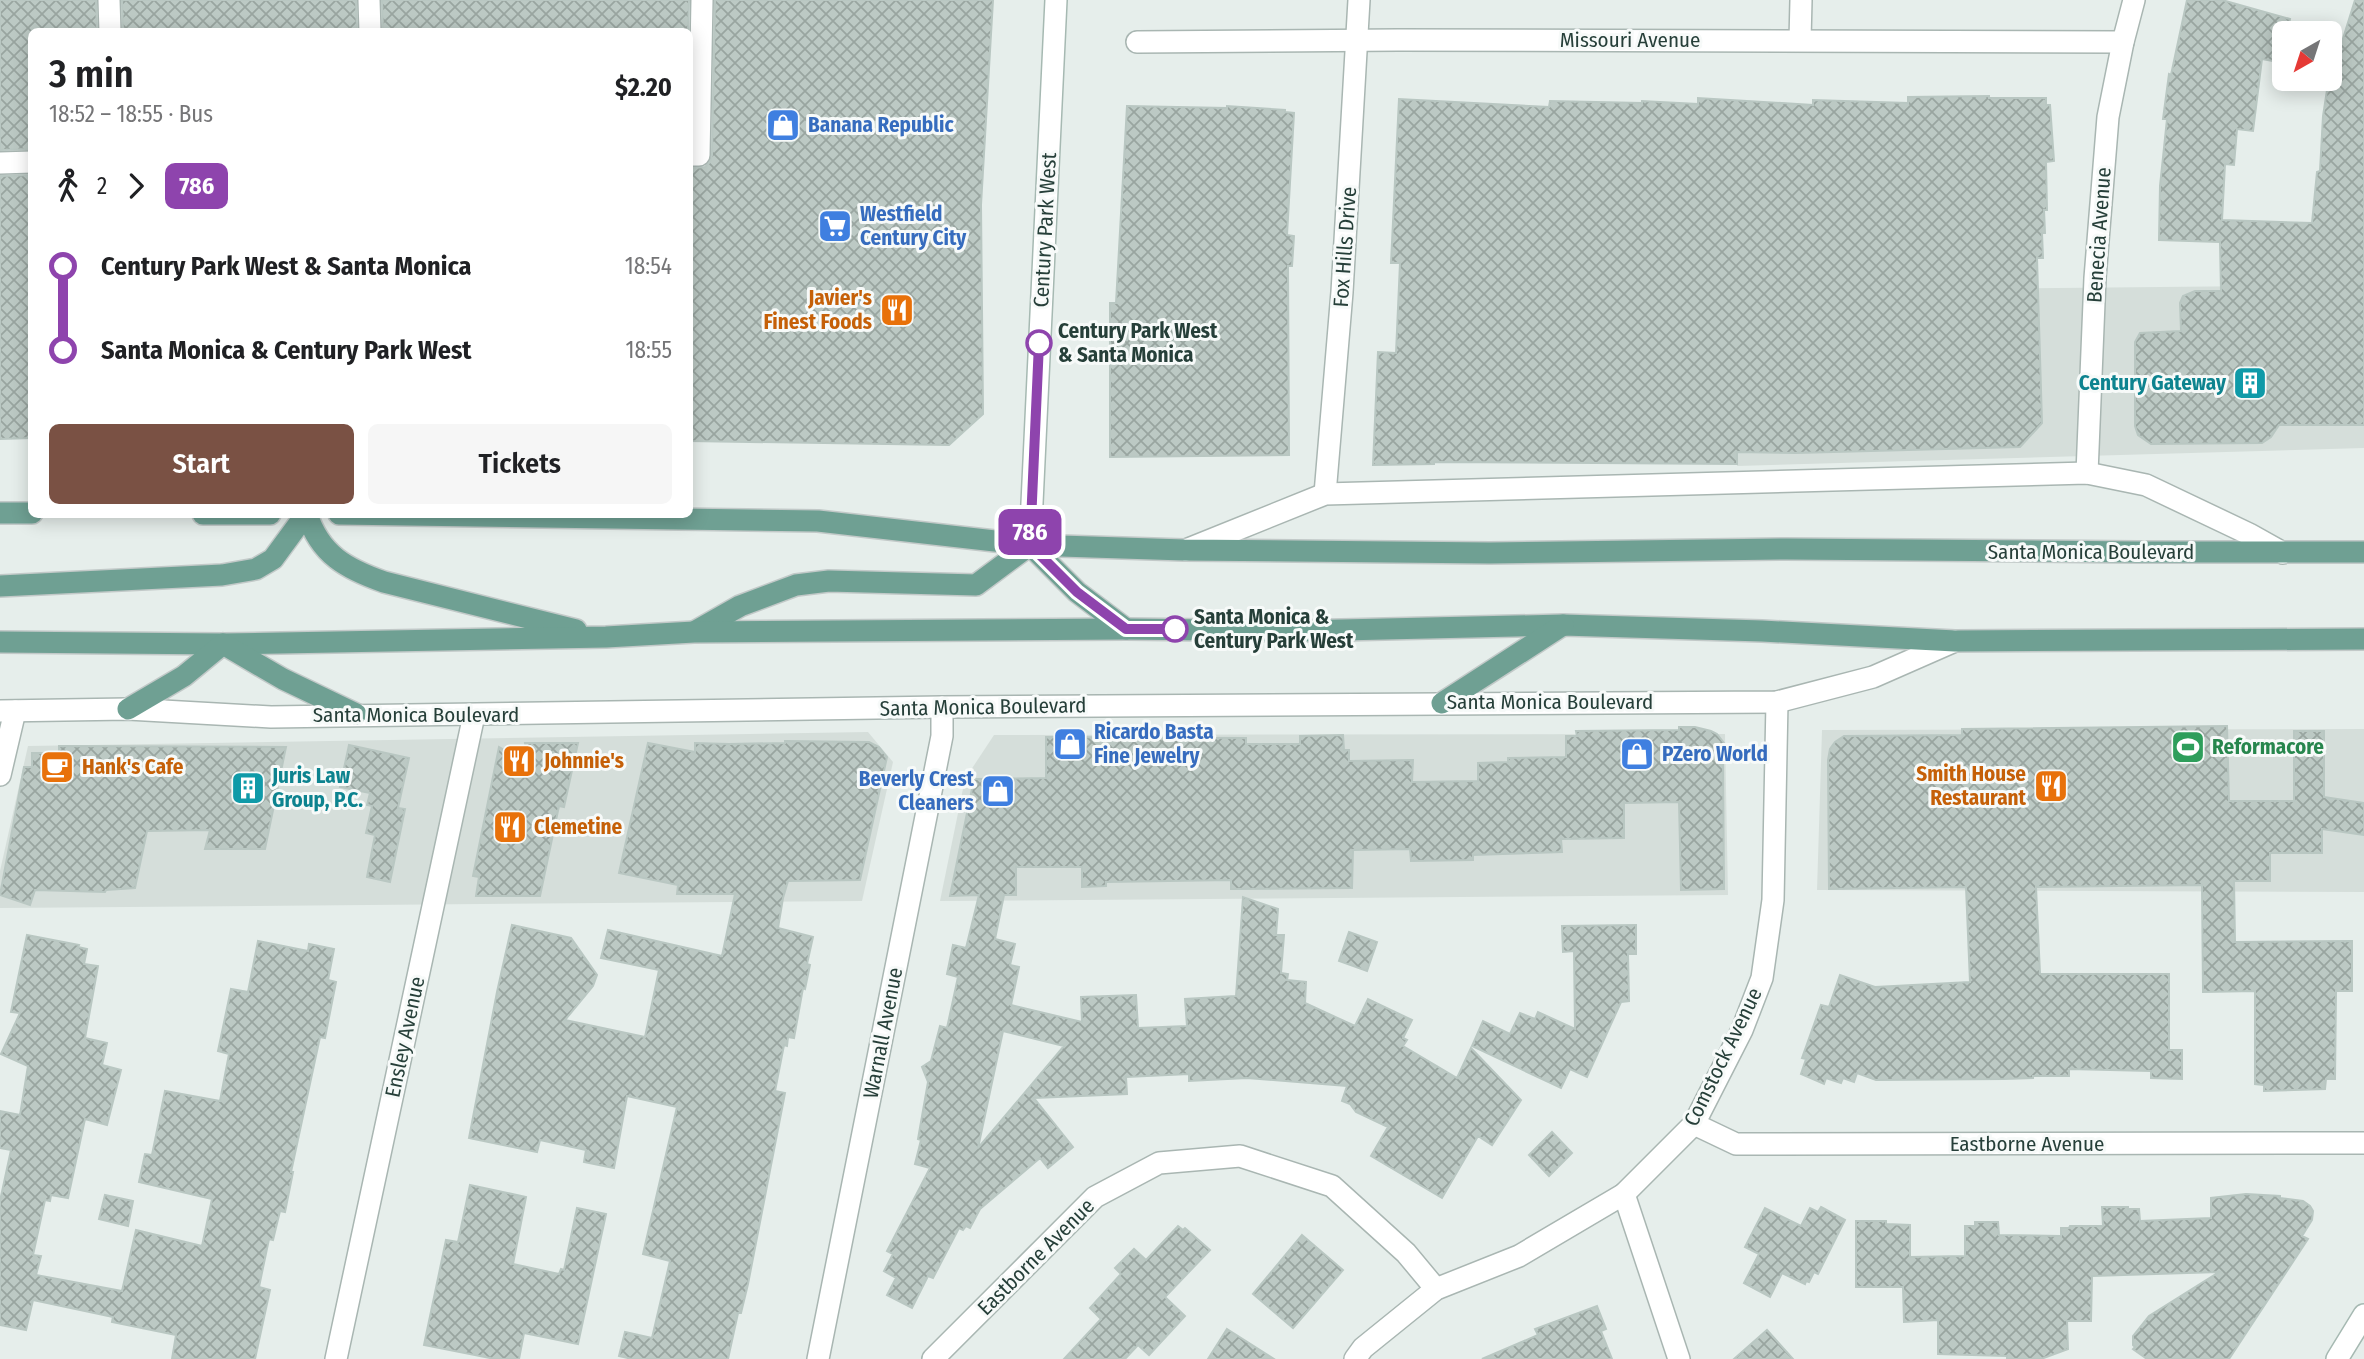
<!DOCTYPE html>
<html lang="en">
<head>
<meta charset="utf-8">
<style>
  body { margin:0; font-family:"Fira Sans Condensed",sans-serif; background:#f6f6f6; color:#202124; height:100vh; display:flex; flex-direction:column; font-size:26px; white-space:nowrap }
  * { box-sizing:border-box; margin:0 }
  p { font-size:23px; color:#757577 }
  .icon { flex:none; width:38px; height:38px; fill:none; stroke:currentColor; stroke-width:2; stroke-linecap:round; stroke-linejoin:round }
  .map { position:relative; flex:1; overflow:hidden }
  .details { position:absolute; left:28px; top:28px; width:665px; height:490px; display:flex; flex-direction:column; background:#fff; border-radius:10px; box-shadow:0 4px 18px #0003 }
  .details>* { flex:none }
  .badge { padding:0 14px; border-radius:10px; font-size:24px; line-height:46px }
  .needle { width:46px; rotate:219deg }
  .controls { position:absolute; left:2272px; top:21px; display:grid; gap:14px }
  .controls a { display:grid; place-items:center; width:70px; height:70px; border-radius:10px; background:#fff; box-shadow:0 4px 18px #0003; font-size:35px }
  .map>.badge { position:absolute; translate:-50% -50%; box-shadow:0 0 0 4px #fff }
  .legs { display:flex; align-items:center; gap:10px; height:77px; padding:0 21px; font-size:23px }
  .legs p { margin-inline-start:auto }
  .summary { display:flex; align-items:center; justify-content:space-between; height:119px; padding:0 21px }
  h1 { font-size:38px; font-weight:600; line-height:52px }
  .action { display:flex; gap:14px; margin-top:auto; padding:14px 21px }
  .action a { flex:1; height:80px; border-radius:10px; background:#7a5144; color:#fff; font-size:28px; font-weight:600; line-height:80px; text-align:center }
  .action a+a { background:#f6f6f6; color:#202124 }
  ul { padding:0 21px; list-style:none }
  li { display:flex; align-items:center; gap:24px; height:84px; font-size:26px }
  li i { display:grid; place-items:center; width:10px; height:100%; margin:0 9px; background:currentColor }
  li i::after { content:''; width:18px; height:18px; margin:-9px; border:5px solid; border-radius:50%; background:#fff }
  li p { margin-inline-start:auto }
  li:first-child i { background:linear-gradient(#0000 50%,currentColor 0) }
  li:last-child i { background:linear-gradient(currentColor 50%,#0000 0) }
  .map>svg:first-child { display:block }
  .built { fill:#d5deda }
  .building { fill:url(#building-cross-hatch); stroke:#b9c7c2; stroke-width:2; fill-rule:evenodd }
  .lines { fill:none; stroke-linecap:round; stroke-linejoin:round }
  .street-casing { stroke:#a9b6b2; stroke-width:24 }
  .secondary-casing { stroke:#a6b9b2; stroke-width:24 }
  .primary-casing { stroke:#c2c9c8; stroke-width:24 }
  .street { stroke:#fff; stroke-width:21 }
  .secondary { stroke:#fff; stroke-width:21 }
  .primary { stroke:#6fa093; stroke-width:21 }
  .line-1-casing { stroke:#fff; stroke-width:16 }
  .line-1 { stroke:#8e44ad; stroke-width:10 }
  .stop-1-dot { fill:#fff; stroke:#8e44ad; stroke-width:3.5 }
  .labels { text-anchor:middle; dominant-baseline:central; stroke-width:6; stroke-linejoin:round; paint-order:stroke }
  .street-label { font-size:21px; fill:#263f39; stroke:#f7faf9 }
  .shop-label { font-size:21px; font-weight:bold; fill:#366cbe; stroke:#f7faf9; text-anchor:start }
  .food-label { font-size:21px; font-weight:bold; fill:#c56008; stroke:#f7faf9; text-anchor:start }
  .stop-label { font-size:21px; font-weight:bold; fill:#263f39; stroke:#f7faf9; text-anchor:start }
  .culture-label { font-size:21px; font-weight:bold; fill:#0d838f; stroke:#f7faf9; text-anchor:end }
  .leisure-label { font-size:21px; font-weight:bold; fill:#27864d; stroke:#f7faf9; text-anchor:start }
</style>
</head>
<body>
<div class="map">
<svg width="2364" height="1359" viewBox="0 0 2364 1359">
  <defs>
    <pattern id="building-cross-hatch" width="8" height="8" patternUnits="userSpaceOnUse" patternTransform="scale(1.75)"><rect width="8" height="8" fill="#bcc9c4"/><path d="M0 0l8 8M0 8l8-8" fill="none" stroke="#99a5a0"/></pattern>
  </defs>
  <rect width="100%" height="100%" fill="#e6eeeb"/>
  <!-- built -->
  <g class="built">
    <polygon points="2364,285 2364,448 1737,466 1746,291"/>
    <polygon points="2364,729 2364,892 1817,890 1822,730"/>
    <polygon points="868,732 893,762 862,901 0,908 0,871 28,746"/>
    <polygon points="1725,734 1728,895 940,901 965,779 994,735"/>
  </g>
  <!-- building -->
  <g class="building">
    <polygon points="0,0 96,0 97,32 32,32 32,149 0,150"/>
    <polygon points="122,0 356,0 357,32 123,32"/>
    <polygon points="382,0 689,0 688,32 383,32"/>
    <polygon points="715,0 993,0 981,205 983,414 949,445 690,441 690,168 705,167 710,162 712,155"/>
    <polygon points="2187,0 2222,0 2290,19 2287,33 2284,33 2284,63 2262,59 2253,131 2237,129 2234,165 2225,164 2222,220 2312,223 2317,172 2320,171 2323,116 2327,90 2355,0 2364,0 2364,425 2279,425 2271,437 2262,443 2151,444 2138,435 2135,426 2135,342 2140,333 2181,331 2180,303 2183,296 2195,291 2221,291 2220,242 2159,240 2160,186 2167,119 2163,119 2169,74 2171,75"/>
    <polygon points="1989,96 1989,98 2046,98 2046,105 2050,105 2054,161 2046,162 2047,210 2044,210 2045,233 2042,233 2043,258 2037,258 2042,423 2020,447 1796,453 1737,452 1737,464 1434,462 1434,464 1373,465 1378,352 1396,353 1400,263 1391,263 1399,99 1549,107 1550,101 1642,103 1642,101 1698,104 1698,98 1813,105 1813,100 1908,103 1908,97"/>
    <polygon points="1127,106 1227,108 1227,106 1285,110 1285,112 1294,113 1287,235 1294,236 1292,266 1288,266 1289,455 1110,457 1110,303 1116,303"/>
    <polygon points="32,175 32,438 0,439 0,176"/>
    <polygon points="2227,726 2229,801 2294,801 2294,731 2324,731 2324,797 2364,803 2364,835 2322,829 2322,853 2270,853 2270,881 2234,881 2235,942 2352,941 2352,991 2336,991 2335,1079 2326,1079 2325,1089 2264,1091 2264,1085 2255,1084 2255,991 2203,992 2202,885 2036,887 2040,974 2169,974 2169,1050 2182,1050 2182,1079 2151,1078 2151,1071 2069,1069 2069,1076 2033,1076 2033,1078 2004,1079 1876,1080 1857,1073 1854,1082 1843,1078 1841,1083 1826,1078 1824,1084 1801,1074 1806,1059 1802,1058 1821,1005 1829,1007 1840,975 1875,987 1970,982 1966,887 1829,889 1828,760 1830,749 1835,742 1844,736 1962,735 1962,729"/>
    <path d="M 1679,727 L 1695,727 L 1711,731 L 1717,734 L 1738,761 L 1723,760 L 1724,889 L 1681,890 L 1679,802 L 1624,803 L 1624,838 L 1561,839 L 1562,852 L 1473,855 L 1473,860 L 1411,861 L 1410,849 L 1353,850 L 1352,888 L 1231,889 L 1231,880 L 1106,882 L 1106,886 L 1082,887 L 1082,867 L 1016,867 L 1016,895 L 1004,895 L 995,939 L 1015,944 L 1010,965 L 1019,967 L 1011,1005 L 1082,1022 L 1081,997 L 1136,995 L 1138,1028 L 1187,1026 L 1185,999 L 1236,996 L 1243,897 L 1278,909 L 1276,935 L 1284,935 L 1281,973 L 1288,974 L 1287,980 L 1306,982 L 1305,1003 L 1355,1026 L 1368,999 L 1412,1020 L 1403,1038 L 1407,1040 L 1403,1046 L 1457,1078 L 1471,1048 L 1521,1100 L 1492,1145 L 1478,1136 L 1442,1198 L 1371,1156 L 1388,1127 L 1356,1112 L 1350,1104 L 1342,1101 L 1347,1086 L 1247,1078 L 1189,1081 L 1189,1074 L 1126,1077 L 1127,1094 L 1034,1098 L 1073,1147 L 1048,1168 L 1040,1158 L 980,1209 L 970,1228 L 966,1226 L 963,1230 L 959,1228 L 933,1278 L 928,1276 L 912,1308 L 887,1295 L 896,1278 L 884,1271 L 893,1254 L 887,1251 L 930,1168 L 915,1164 L 921,1140 L 918,1139 L 928,1082 L 922,1067 L 931,1061 L 940,1026 L 947,1028 L 958,977 L 947,974 L 953,945 L 966,948 L 979,895 L 950,896 L 974,779 L 1046,778 L 1046,737 L 1246,738 L 1246,744 L 1300,744 L 1300,736 L 1343,735 L 1344,750 L 1349,750 L 1349,761 L 1413,760 L 1412,782 L 1478,781 L 1478,763 L 1508,762 L 1508,758 L 1566,757 L 1566,736 L 1577,736 L 1576,731 L 1679,730 ZM 1003,1031 L 1064,1046 L 978,1148 Z"/>
    <polygon points="785,741 869,742 879,747 887,757 860,880 788,881 783,898 778,928 813,937 807,964 810,965 805,989 803,988 794,1038 788,1037 787,1046 784,1045 775,1091 785,1093 748,1284 741,1313 738,1313 728,1359 632,1359 619,1356 625,1332 652,1338 670,1261 643,1254 677,1107 627,1096 614,1168 584,1162 586,1150 540,1140 537,1152 469,1138 497,992 512,925 571,938 597,975 593,986 565,1020 645,1037 659,970 601,958 608,930 722,956 735,894 677,894 678,885 619,873 648,743 695,752 695,743 729,744 785,743"/>
    <polygon points="525,743 578,743 564,807 559,806 540,896 476,896 479,877 473,876 499,747 529,764"/>
    <polygon points="349,745 409,758 398,808 405,809 390,882 367,877 375,835 366,833 372,806 367,805 370,793 340,787"/>
    <polygon points="59,746 286,747 265,849 205,849 210,830 147,831 135,888 106,890 105,892 35,890 30,905 0,895 24,767 32,767 32,753 59,753"/>
    <polygon points="1636,925 1636,954 1628,954 1629,1001 1621,1002 1587,1077 1570,1069 1561,1088 1472,1046 1483,1021 1510,1034 1520,1013 1535,1019 1538,1012 1575,1029 1574,951 1563,952 1562,926"/>
    <polygon points="1349,932 1377,942 1367,971 1339,961"/>
    <polygon points="27,935 79,945 78,947 87,949 84,964 98,966 85,1038 107,1043 102,1065 121,1070 107,1125 85,1119 68,1198 51,1195 50,1201 45,1200 33,1255 41,1256 36,1275 122,1291 136,1230 202,1246 212,1199 139,1182 145,1154 152,1155 165,1091 220,1101 229,1054 218,1051 231,989 248,992 258,941 308,951 309,944 334,949 328,980 336,982 325,1038 320,1037 291,1172 293,1172 285,1212 280,1211 273,1240 269,1239 259,1287 270,1290 255,1359 172,1359 176,1335 112,1322 113,1317 33,1300 26,1330 0,1325 0,1201 11,1150 0,1148 0,1111 20,1115 28,1066 1,1054 20,1013 11,1012"/>
    <polygon points="1552,1132 1572,1153 1549,1176 1529,1155"/>
    <polygon points="470,1185 526,1197 513,1264 559,1274 561,1269 564,1270 577,1208 606,1214 578,1344 524,1333 519,1359 495,1359 424,1345 446,1240 458,1242"/>
    <polygon points="2246,1194 2280,1196 2280,1198 2303,1201 2310,1206 2313,1211 2312,1220 2302,1236 2308,1239 2229,1359 2147,1359 2133,1349 2135,1347 2133,1345 2133,1336 2149,1316 2219,1272 2092,1276 2091,1321 2067,1321 2068,1349 2041,1359 2007,1359 2007,1356 1938,1354 1938,1320 1904,1322 1903,1287 1856,1287 1856,1221 1886,1221 1886,1224 1910,1225 1910,1257 1965,1256 1965,1226 1975,1226 1975,1222 1998,1222 1999,1235 2061,1236 2061,1228 2069,1228 2070,1226 2103,1226 2102,1207 2128,1207 2128,1209 2139,1209 2140,1221 2211,1218 2211,1198"/>
    <polygon points="105,1195 133,1201 128,1226 99,1219"/>
    <polygon points="1821,1207 1845,1220 1818,1274 1814,1272 1809,1282 1806,1281 1805,1284 1782,1273 1770,1297 1744,1283 1759,1254 1745,1247 1765,1208 1801,1226 1810,1208 1818,1212"/>
    <polygon points="1178,1226 1183,1230 1185,1228 1210,1250 1165,1297 1185,1316 1149,1355 1138,1345 1125,1359 1064,1359 1101,1319 1090,1308 1121,1274 1115,1268 1134,1249 1146,1260"/>
    <polygon points="1302,1235 1343,1270 1293,1328 1253,1294"/>
    <polygon points="1597,1306 1606,1329 1601,1331 1612,1359 1482,1359 1538,1335 1535,1329"/>
    <polygon points="1227,1329 1274,1359 1208,1359"/>
    <polygon points="1767,1330 1793,1359 1734,1359"/>
  </g>
  <g class="lines">
    <!-- street casing -->
    <g class="street-casing">
      <g id="street">
        <polyline points="109,0 110,32"/>
        <polyline points="369,0 370,32"/>
        <polyline points="1800,40 1801,0"/>
        <polyline points="1137,42 1398,40 2123,42"/>
        <polyline points="690,155 699,155 702,0"/>
        <polyline points="0,163 32,162"/>
        <polyline points="2087,473 2095,278 2108,117 2123,42 2134,0"/>
        <polyline points="1325,494 1342,292 1359,0"/>
        <polyline points="1186,550 1325,494 2087,473 2146,485 2249,534 2283,553"/>
        <polyline points="0,711 128,709 271,717 942,707 1777,702 1873,677 1955,641"/>
        <polyline points="0,775 15,711"/>
        <polyline points="1694,1124 1736,1144 2364,1143"/>
        <polyline points="1624,1194 1679,1359"/>
        <polyline points="336,1359 474,715"/>
        <polyline points="818,1359 942,736 942,707"/>
        <polyline points="933,1359 1095,1197 1159,1163 1240,1156 1332,1186 1406,1253 1436,1289"/>
        <polyline points="1355,1359 1363,1348 1436,1289 1519,1256 1624,1194 1694,1124 1742,1030 1762,978 1773,900 1777,702"/>
      </g>
    </g>
    <!-- secondary casing -->
    <g class="secondary-casing">
      <g id="secondary">
        <polyline points="1030,545 1056,0"/>
        <polyline points="2337,1359 2364,1315"/>
      </g>
    </g>
    <!-- primary casing -->
    <g class="primary-casing">
      <g id="primary">
        <polyline points="0,513 32,513"/>
        <polyline points="203,514 270,514"/>
        <path d="M 307,514 C 320,555 347,569 384,582 L 576,630"/>
        <polyline points="339,514 818,521 1030,545 1184,550 1490,553 1787,549 2137,552 2364,552"/>
        <polyline points="1030,545 1077,592 1126,629"/>
        <polyline points="0,586 222,575 256,569 273,559 306,514"/>
        <polyline points="696,631 740,606 796,585 829,581 976,585 1030,545"/>
        <polyline points="0,642 223,644 606,637 694,632 1126,629 1298,631 1563,625 1762,631 1955,641 2364,639"/>
        <polyline points="1442,703 1563,625"/>
        <polyline points="128,709 184,676 223,644 283,679 356,714"/>
      </g>
    </g>
    <!-- street -->
    <use href="#street" class="street"/>
    <!-- secondary -->
    <use href="#secondary" class="secondary"/>
    <!-- primary -->
    <use href="#primary" class="primary"/>
  </g>
  <g class="lines">
    <!-- line-1 casing -->
    <g class="line-1-casing">
      <polyline id="line-1" points="1039,343 1030,545 1077,592 1126,629 1175,629"/>
    </g>
    <!-- line-1 -->
    <use href="#line-1" class="line-1"/>
  </g>
  <!-- icons -->
  <defs>
    <g id="shop-square" transform="scale(1.75)"><rect x="-9" y="-9" width="18" height="18" rx="4" fill="#3f7fe0" stroke="#f7faf9"/><path d="M-5-2.5h2.3a2.7 3.5 0 0 1 5.4 0H5L5.5 6h-11ZM-1.5-2.5h3a1.5 2.3 0 0 0-3 0Z" fill="#fff"/></g>
    <g id="supermarket-square" transform="scale(1.75)"><rect x="-9" y="-9" width="18" height="18" rx="4" fill="#3f7fe0" stroke="#f7faf9"/><path d="M-6-5.5h2.5l.6 2H6L4.5 2H-2.5L-4.4-4H-6ZM-1.5 3.2a1.3 1.3 0 1 0 .1 0ZM3 3.2a1.3 1.3 0 1 0 .1 0Z" fill="#fff"/></g>
    <g id="restaurant-square" transform="scale(1.75)"><rect x="-9" y="-9" width="18" height="18" rx="4" fill="#e8710a" stroke="#f7faf9"/><path d="M-5-6h1v4h1v-4h1v4h1v-4h1v5L-1.5 .5V6h-2V.5L-5-1ZM5-6V6H3V1.5H1.5Q1.5-4 5-6Z" fill="#fff"/></g>
    <g id="building-square" transform="scale(1.75)"><rect x="-9" y="-9" width="18" height="18" rx="4" fill="#0f9aa8" stroke="#f7faf9"/><path d="M-4-6H4V6H1V3H-1V6H-4ZM-2.5-4.3h1.7v1.8h-1.7ZM.8-4.3h1.7v1.8H.8ZM-2.5-1h1.7V.8h-1.7ZM.8-1h1.7V.8H.8Z" fill="#fff"/></g>
    <g id="stadium-square" transform="scale(1.75)"><rect x="-9" y="-9" width="18" height="18" rx="4" fill="#2e9e5b" stroke="#f7faf9"/><path d="M0-5a6.5 5 0 1 0 0 10a6.5 5 0 1 0 0-10ZM-3.5-1.8h7v3.6h-7Z" fill="#fff"/></g>
    <g id="cafe-square" transform="scale(1.75)"><rect x="-9" y="-9" width="18" height="18" rx="4" fill="#e8710a" stroke="#f7faf9"/><path d="M-5.5-4.5H6V0H3Q3 3.5 0 3.5H-2.5Q-5.5 3.5-5.5 0ZM3-3.2v2h1.7v-2ZM-6 4.5H4V6H-6Z" fill="#fff"/></g>
  </defs>
  <g fill-rule="evenodd">
    <use href="#shop-square" x="783" y="125"/>
    <use href="#supermarket-square" x="835" y="226"/>
    <use href="#restaurant-square" x="897" y="310"/>
    <use href="#building-square" x="2250" y="383"/>
    <use href="#shop-square" x="1070" y="744"/>
    <use href="#stadium-square" x="2188" y="747"/>
    <use href="#shop-square" x="1637" y="754"/>
    <use href="#restaurant-square" x="519" y="761"/>
    <use href="#cafe-square" x="57" y="767"/>
    <use href="#restaurant-square" x="2051" y="786"/>
    <use href="#building-square" x="248" y="788"/>
    <use href="#shop-square" x="998" y="791"/>
    <use href="#restaurant-square" x="510" y="827"/>
  </g>
  <!-- markers -->
  <g class="stop-1-dot">
    <circle cx="1039" cy="343" r="12"/>
    <circle cx="1175" cy="629" r="12"/>
  </g>
  <g class="labels">
    <!-- street labels -->
    <g class="street-label">
      <text x="1630" y="40">Missouri Avenue</text>
      <text transform="translate(1045 230) rotate(-87)">Century Park West</text>
      <text transform="translate(2099 235) rotate(-86)">Benecia Avenue</text>
      <text transform="translate(1345 247) rotate(-86)">Fox Hills Drive</text>
      <text x="2091" y="552">Santa Monica Boulevard</text>
      <text x="1550" y="702">Santa Monica Boulevard</text>
      <text transform="translate(983 707) rotate(-1)">Santa Monica Boulevard</text>
      <text x="416" y="715">Santa Monica Boulevard</text>
      <text transform="translate(883 1033) rotate(-79)">Warnall Avenue</text>
      <text transform="translate(405 1037) rotate(-78)">Ensley Avenue</text>
      <text transform="translate(1723 1057) rotate(-64)">Comstock Avenue</text>
      <text x="2027" y="1144">Eastborne Avenue</text>
      <text transform="translate(1036 1257) rotate(-45)">Eastborne Avenue</text>
    </g>
    <!-- shop labels -->
    <g class="shop-label">
      <text x="808" y="125">Banana Republic</text>
      <text x="860" y="214">Westfield<tspan x="860" dy="24">Century City</tspan></text>
      <text x="1094" y="732">Ricardo Basta<tspan x="1094" dy="24">Fine Jewelry</tspan></text>
      <text x="1662" y="754">PZero World</text>
      <text x="974" y="779" text-anchor="end">Beverly Crest<tspan x="974" dy="24">Cleaners</tspan></text>
    </g>
    <!-- food labels -->
    <g class="food-label">
      <text x="872" y="298" text-anchor="end">Javier's<tspan x="872" dy="24">Finest Foods</tspan></text>
      <text x="544" y="761">Johnnie's</text>
      <text x="82" y="767">Hank's Cafe</text>
      <text x="2026" y="774" text-anchor="end">Smith House<tspan x="2026" dy="24">Restaurant</tspan></text>
      <text x="534" y="827">Clemetine</text>
    </g>
    <!-- stop labels -->
    <g class="stop-label">
      <text x="1058" y="331">Century Park West<tspan x="1058" dy="24">&amp; Santa Monica</tspan></text>
      <text x="1194" y="617">Santa Monica &amp;<tspan x="1194" dy="24">Century Park West</tspan></text>
    </g>
    <!-- culture labels -->
    <g class="culture-label">
      <text x="2226" y="383">Century Gateway</text>
      <text x="272" y="776" text-anchor="start">Juris Law<tspan x="272" dy="24">Group, P.C.</tspan></text>
    </g>
    <!-- leisure labels -->
    <g class="leisure-label">
      <text x="2212" y="747">Reformacore</text>
    </g>
  </g>
</svg>
<div class="controls">
<a><svg class="needle" viewBox="-14 -14 28 28"><path d="M0-13l5 13h-10z" fill="#e53935"/><path d="M0 13l5-13h-10z" fill="#757577"/></svg></a>
</div>
<b class="badge" style="left:1030px;top:532px;background:#8e44ad;color:#fff">786</b>
<section class="details">
<div class="summary"><div><h1>3 min</h1><p>18:52 – 18:55 · Bus</p></div><b>$2.20</b></div>
<div class="legs"><svg class="icon" aria-label="walk" viewBox="0 0 24 24"><circle cx="13" cy="4" r="2"/><path d="M13 8l-2 6 4 7M11 14l-3 7M7 12l3-4h3l4 4"/></svg>2<svg class="icon" aria-label="forward" viewBox="0 0 24 24"><path d="M9 5l7 7-7 7"/></svg><b class="badge" style="background:#8e44ad;color:#fff">786</b></div>
<ul>
<li><i style="color:#8e44ad"></i><b>Century Park West &amp; Santa Monica</b><p>18:54</p></li>
<li><i style="color:#8e44ad"></i><b>Santa Monica &amp; Century Park West</b><p>18:55</p></li>
</ul>
<div class="action"><a>Start</a><a>Tickets</a></div>
</section>
</div>
</body>
</html>
